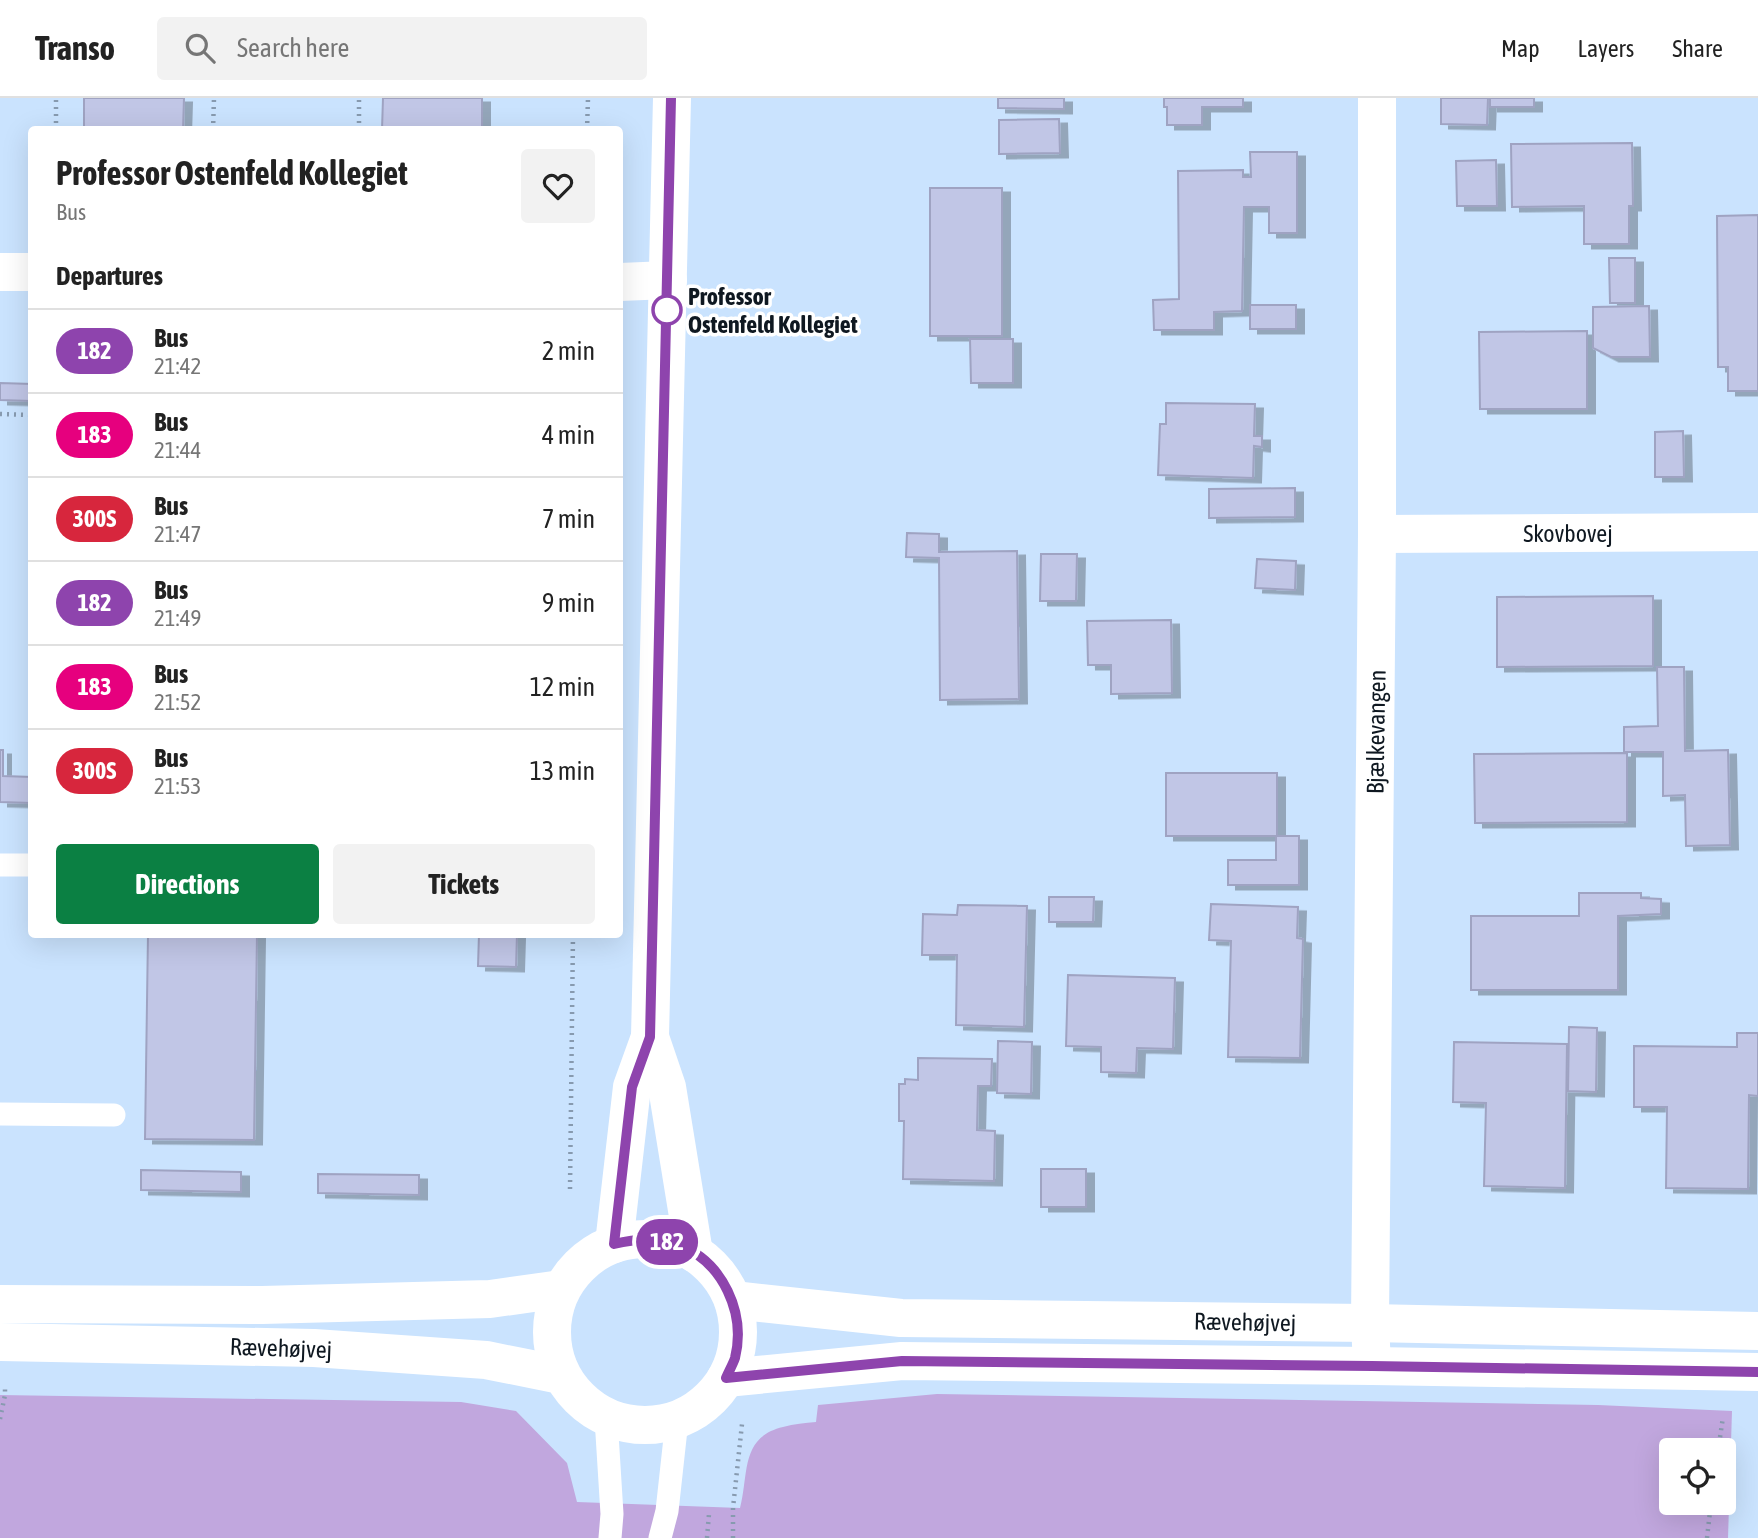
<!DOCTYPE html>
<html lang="en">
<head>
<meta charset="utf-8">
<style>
  body { margin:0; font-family:"Asap Condensed",sans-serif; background:#f2f2f2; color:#222; height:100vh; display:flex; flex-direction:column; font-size:26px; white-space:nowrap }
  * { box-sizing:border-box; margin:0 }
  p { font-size:23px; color:#767676 }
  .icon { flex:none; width:38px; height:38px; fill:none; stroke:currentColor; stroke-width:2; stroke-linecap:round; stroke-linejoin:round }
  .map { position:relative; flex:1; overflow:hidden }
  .side { position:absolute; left:28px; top:28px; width:595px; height:812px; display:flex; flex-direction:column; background:#fff; border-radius:7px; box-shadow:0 7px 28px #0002 }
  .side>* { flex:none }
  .badge { padding:0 14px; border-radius:23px; font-size:24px; line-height:46px }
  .buttons { position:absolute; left:1659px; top:1340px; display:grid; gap:14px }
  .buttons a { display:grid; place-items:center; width:77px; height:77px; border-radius:7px; background:#fff; box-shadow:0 7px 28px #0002; font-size:35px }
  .map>.badge { position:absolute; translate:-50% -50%; box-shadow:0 0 0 4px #fff }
  h2 { padding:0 28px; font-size:26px; line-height:63px }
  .round { display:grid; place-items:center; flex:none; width:74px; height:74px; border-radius:7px; background:#f2f2f2 }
  .head { display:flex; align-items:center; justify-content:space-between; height:119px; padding:0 28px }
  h1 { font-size:33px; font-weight:700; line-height:52px }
  .primary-button { display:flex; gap:14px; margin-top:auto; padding:14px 28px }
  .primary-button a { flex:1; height:80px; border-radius:7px; background:#0b8043; color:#fff; font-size:28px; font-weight:700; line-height:80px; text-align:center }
  .primary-button a+a { background:#f2f2f2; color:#222 }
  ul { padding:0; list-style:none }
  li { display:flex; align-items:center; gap:21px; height:84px; padding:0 28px; border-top:2px solid #e0e0e0 }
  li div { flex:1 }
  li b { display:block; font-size:26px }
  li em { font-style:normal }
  li .badge { min-width:77px; font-weight:700; text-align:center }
  header { display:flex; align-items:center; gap:42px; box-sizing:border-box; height:98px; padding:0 35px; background:#fff; border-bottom:2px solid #e0e0e0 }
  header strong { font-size:33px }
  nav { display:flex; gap:38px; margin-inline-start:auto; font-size:24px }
  .search { width:490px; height:63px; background:#f2f2f2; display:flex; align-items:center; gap:18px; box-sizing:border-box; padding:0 24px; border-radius:7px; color:#767676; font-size:26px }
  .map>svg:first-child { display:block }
  .green { fill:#c1a7de; fill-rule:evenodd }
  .building { fill:#c1c6e6; stroke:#9fa3c2; stroke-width:2; filter:url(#shadow) }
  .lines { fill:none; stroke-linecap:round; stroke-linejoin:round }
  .path { stroke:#879aaf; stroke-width:4.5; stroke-dasharray:2 5; stroke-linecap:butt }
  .lane { stroke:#fff; stroke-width:23 }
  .street { stroke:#fff; stroke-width:38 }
  .line-casing { stroke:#fff; stroke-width:16 }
  .line { stroke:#8e44ad; stroke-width:10 }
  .stop-dot { fill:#fff; stroke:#8e44ad; stroke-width:3.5 }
  .labels { text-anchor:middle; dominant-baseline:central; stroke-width:7; stroke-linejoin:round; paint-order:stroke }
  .stop-label { font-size:24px; font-weight:bold; fill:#0f1821; stroke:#fff; text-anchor:start }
  .street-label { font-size:24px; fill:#0f1821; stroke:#fff }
</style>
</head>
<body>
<header>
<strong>Transo</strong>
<div class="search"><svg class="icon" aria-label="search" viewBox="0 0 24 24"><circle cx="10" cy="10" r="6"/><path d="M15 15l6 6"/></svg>Search here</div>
<nav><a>Map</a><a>Layers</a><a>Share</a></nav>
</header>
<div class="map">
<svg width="1758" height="1440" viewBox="0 0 1758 1440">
  <defs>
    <filter id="shadow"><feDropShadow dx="8" dy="4.5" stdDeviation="0" flood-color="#0004"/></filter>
  </defs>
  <rect width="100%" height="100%" fill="#cae3fe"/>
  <!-- green -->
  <path class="green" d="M 937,1296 L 1598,1307 L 1732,1313 L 1728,1440 L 0,1440 L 0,1297 L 461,1304 L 516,1313 L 567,1365 L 577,1404 L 740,1410 C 749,1376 740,1339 783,1329 C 794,1326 805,1325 816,1324 L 818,1307 ZM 1671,1353 L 1724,1353 L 1724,1405 L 1671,1405 Z"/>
  <!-- building -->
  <g class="building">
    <polygon points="84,0 184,0 183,32 84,32"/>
    <polygon points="383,0 482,0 482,32 382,32"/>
    <polygon points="998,0 1064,0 1064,11 998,10"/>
    <polygon points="1164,0 1243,0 1243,9 1202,9 1202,27 1167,27 1167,9 1164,9"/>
    <polygon points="1441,0 1488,0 1487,27 1441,26"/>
    <rect x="1490" y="0" width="44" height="9"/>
    <polygon points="1059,21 1060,55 999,56 999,22"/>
    <polygon points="1632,45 1633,108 1629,108 1629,146 1584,146 1584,108 1512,109 1511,46"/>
    <polygon points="1250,54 1297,54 1297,135 1269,135 1269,109 1244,109 1242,213 1214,214 1214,232 1154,232 1153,202 1179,201 1178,73 1243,72 1243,79 1251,79"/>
    <polygon points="1496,62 1497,108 1457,108 1456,63"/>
    <rect x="930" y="90" width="72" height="148"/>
    <polygon points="1758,117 1758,293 1728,293 1728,269 1718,269 1717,118"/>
    <polygon points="1609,160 1635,160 1635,205 1610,205"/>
    <rect x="1250" y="207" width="46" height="24"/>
    <polygon points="1649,208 1650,259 1611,259 1593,250 1593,209"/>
    <polygon points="1587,233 1587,311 1480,311 1479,234"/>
    <polygon points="970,241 1013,241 1013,285 971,285"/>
    <polygon points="0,285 32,286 32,303 0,302"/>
    <polygon points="1166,305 1255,306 1254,338 1262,338 1262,349 1254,348 1253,380 1158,377 1160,326 1166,326"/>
    <polygon points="1683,333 1684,379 1655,379 1655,334"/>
    <polygon points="1295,390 1295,419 1209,420 1209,391"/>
    <polygon points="907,435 939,436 939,454 1017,453 1019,601 940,602 939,460 906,459"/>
    <polygon points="1041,456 1077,456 1076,503 1040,503"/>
    <polygon points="1257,461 1296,463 1295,492 1255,490"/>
    <polygon points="1653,498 1653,568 1497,569 1497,499"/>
    <polygon points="1171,522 1172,595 1111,596 1111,567 1088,567 1087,523"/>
    <polygon points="1657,569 1684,569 1685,653 1728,652 1730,747 1686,748 1685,697 1663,698 1663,654 1624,654 1624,629 1658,628"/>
    <polygon points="0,652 3,652 3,678 32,679 32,705 0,704"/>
    <polygon points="1627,655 1627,724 1475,725 1474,656"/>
    <polygon points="1166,675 1277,675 1277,738 1299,738 1299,787 1228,787 1228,762 1276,762 1276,738 1166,738"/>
    <polygon points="1579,795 1641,795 1641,800 1661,801 1661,816 1618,818 1618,892 1471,892 1471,818 1579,818"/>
    <polygon points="1049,799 1094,799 1093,824 1049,824"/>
    <polygon points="1211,806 1298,809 1297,840 1303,841 1300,960 1228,959 1231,843 1209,842"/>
    <polygon points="958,807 1027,808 1024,929 956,927 957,857 922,857 923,816 957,817"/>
    <polygon points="148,836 257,836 254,1042 145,1041"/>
    <polygon points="479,836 517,836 516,869 478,868"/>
    <polygon points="1068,877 1175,880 1173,951 1137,950 1136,975 1101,974 1101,949 1066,948"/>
    <polygon points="1569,929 1597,930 1596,994 1568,993"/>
    <polygon points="1737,935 1758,935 1758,998 1749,997 1748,1091 1666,1090 1667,1009 1634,1009 1634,948 1737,949"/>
    <polygon points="998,943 1032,944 1031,996 997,995"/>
    <polygon points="1454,944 1567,946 1565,1090 1484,1088 1486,1005 1453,1004"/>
    <polygon points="918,960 992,961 991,988 978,988 977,1032 995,1033 994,1083 903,1081 904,1023 899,1023 899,986 905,986 905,981 918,982"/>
    <rect x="1041" y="1071" width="45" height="38"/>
    <polygon points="141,1072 241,1074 241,1094 141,1092"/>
    <polygon points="318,1076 419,1077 419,1097 318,1095"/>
  </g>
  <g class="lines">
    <!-- path -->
    <g class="path">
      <polyline points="56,32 56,0"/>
      <polyline points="213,32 214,0"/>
      <polyline points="359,32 359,0"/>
      <polyline points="587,32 588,0"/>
      <polyline points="0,316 32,317"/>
      <polyline points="570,1091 573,836"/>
      <polyline points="0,1321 5,1297 5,1290"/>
      <polyline points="1718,1353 1723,1319"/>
      <polyline points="707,1440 709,1416"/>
      <polyline points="733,1440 733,1410 742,1326"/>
      <polyline points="1707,1440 1711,1405"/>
    </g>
    <!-- lane -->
    <g class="lane">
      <polyline points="0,767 32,767"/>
      <polyline points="0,1016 114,1017"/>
      <polyline points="606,1320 612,1416 610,1440"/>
      <polyline points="660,1440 667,1413 677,1322"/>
    </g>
    <!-- street -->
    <g class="street">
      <polyline points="0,174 32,174"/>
      <polyline points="620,184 668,182"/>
      <polyline points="1377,436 1758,434"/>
      <polyline points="650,939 667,989 694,1155"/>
      <circle cx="645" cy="1234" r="93"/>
      <polyline points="614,1146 632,989 650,939 672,0"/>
      <polyline points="733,1202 901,1220 1370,1225 1758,1233"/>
      <polyline points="0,1206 262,1207 490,1201 561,1191"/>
      <polyline points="0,1244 314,1250 486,1262 561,1277"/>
      <polyline points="1372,1268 1370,1225 1377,436 1377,0"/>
      <polyline points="726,1280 902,1263 1372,1268 1758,1274"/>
    </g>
  </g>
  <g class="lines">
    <!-- line casing -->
    <g class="line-casing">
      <path id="line" d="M 671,0 L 650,939 L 632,989 L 614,1146 C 635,1141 657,1139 679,1147 C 723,1164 746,1215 735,1260 C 733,1266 729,1273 726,1280 L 902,1263 L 1372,1268 L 1758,1274"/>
    </g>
    <!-- line -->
    <use href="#line" class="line"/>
  </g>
  <!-- markers -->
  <circle class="stop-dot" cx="667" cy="212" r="14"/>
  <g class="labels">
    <!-- stop labels -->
    <g class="stop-label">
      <text x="688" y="198">Professor<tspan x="688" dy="28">Ostenfeld Kollegiet</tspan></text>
    </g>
    <!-- street labels -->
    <g class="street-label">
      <text x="1568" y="435">Skovbovej</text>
      <text transform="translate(1376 634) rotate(-89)">Bjælkevangen</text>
      <text transform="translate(1245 1224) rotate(1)">Rævehøjvej</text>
      <text transform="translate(281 1250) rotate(2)">Rævehøjvej</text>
    </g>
  </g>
</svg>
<div class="buttons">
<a><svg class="icon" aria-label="locate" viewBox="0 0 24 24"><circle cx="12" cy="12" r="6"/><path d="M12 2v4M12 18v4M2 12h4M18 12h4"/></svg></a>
</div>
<b class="badge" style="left:667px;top:1144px;background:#8e44ad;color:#fff">182</b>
<section class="side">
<div class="head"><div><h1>Professor Ostenfeld Kollegiet</h1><p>Bus</p></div><a class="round"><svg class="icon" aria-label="heart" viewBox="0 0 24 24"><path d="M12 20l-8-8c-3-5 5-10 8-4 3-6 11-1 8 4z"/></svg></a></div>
<h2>Departures</h2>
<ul>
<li><span class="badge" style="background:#8e44ad;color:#fff">182</span><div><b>Bus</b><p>21:42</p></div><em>2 min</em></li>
<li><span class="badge" style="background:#e6007e;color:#fff">183</span><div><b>Bus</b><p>21:44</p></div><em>4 min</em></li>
<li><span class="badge" style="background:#d7263d;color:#fff">300S</span><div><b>Bus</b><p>21:47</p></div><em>7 min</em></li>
<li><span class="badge" style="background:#8e44ad;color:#fff">182</span><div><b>Bus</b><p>21:49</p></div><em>9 min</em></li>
<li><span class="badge" style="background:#e6007e;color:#fff">183</span><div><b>Bus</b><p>21:52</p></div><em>12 min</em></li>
<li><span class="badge" style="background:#d7263d;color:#fff">300S</span><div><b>Bus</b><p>21:53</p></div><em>13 min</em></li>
</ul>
<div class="primary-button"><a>Directions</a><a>Tickets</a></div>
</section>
</div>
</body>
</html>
